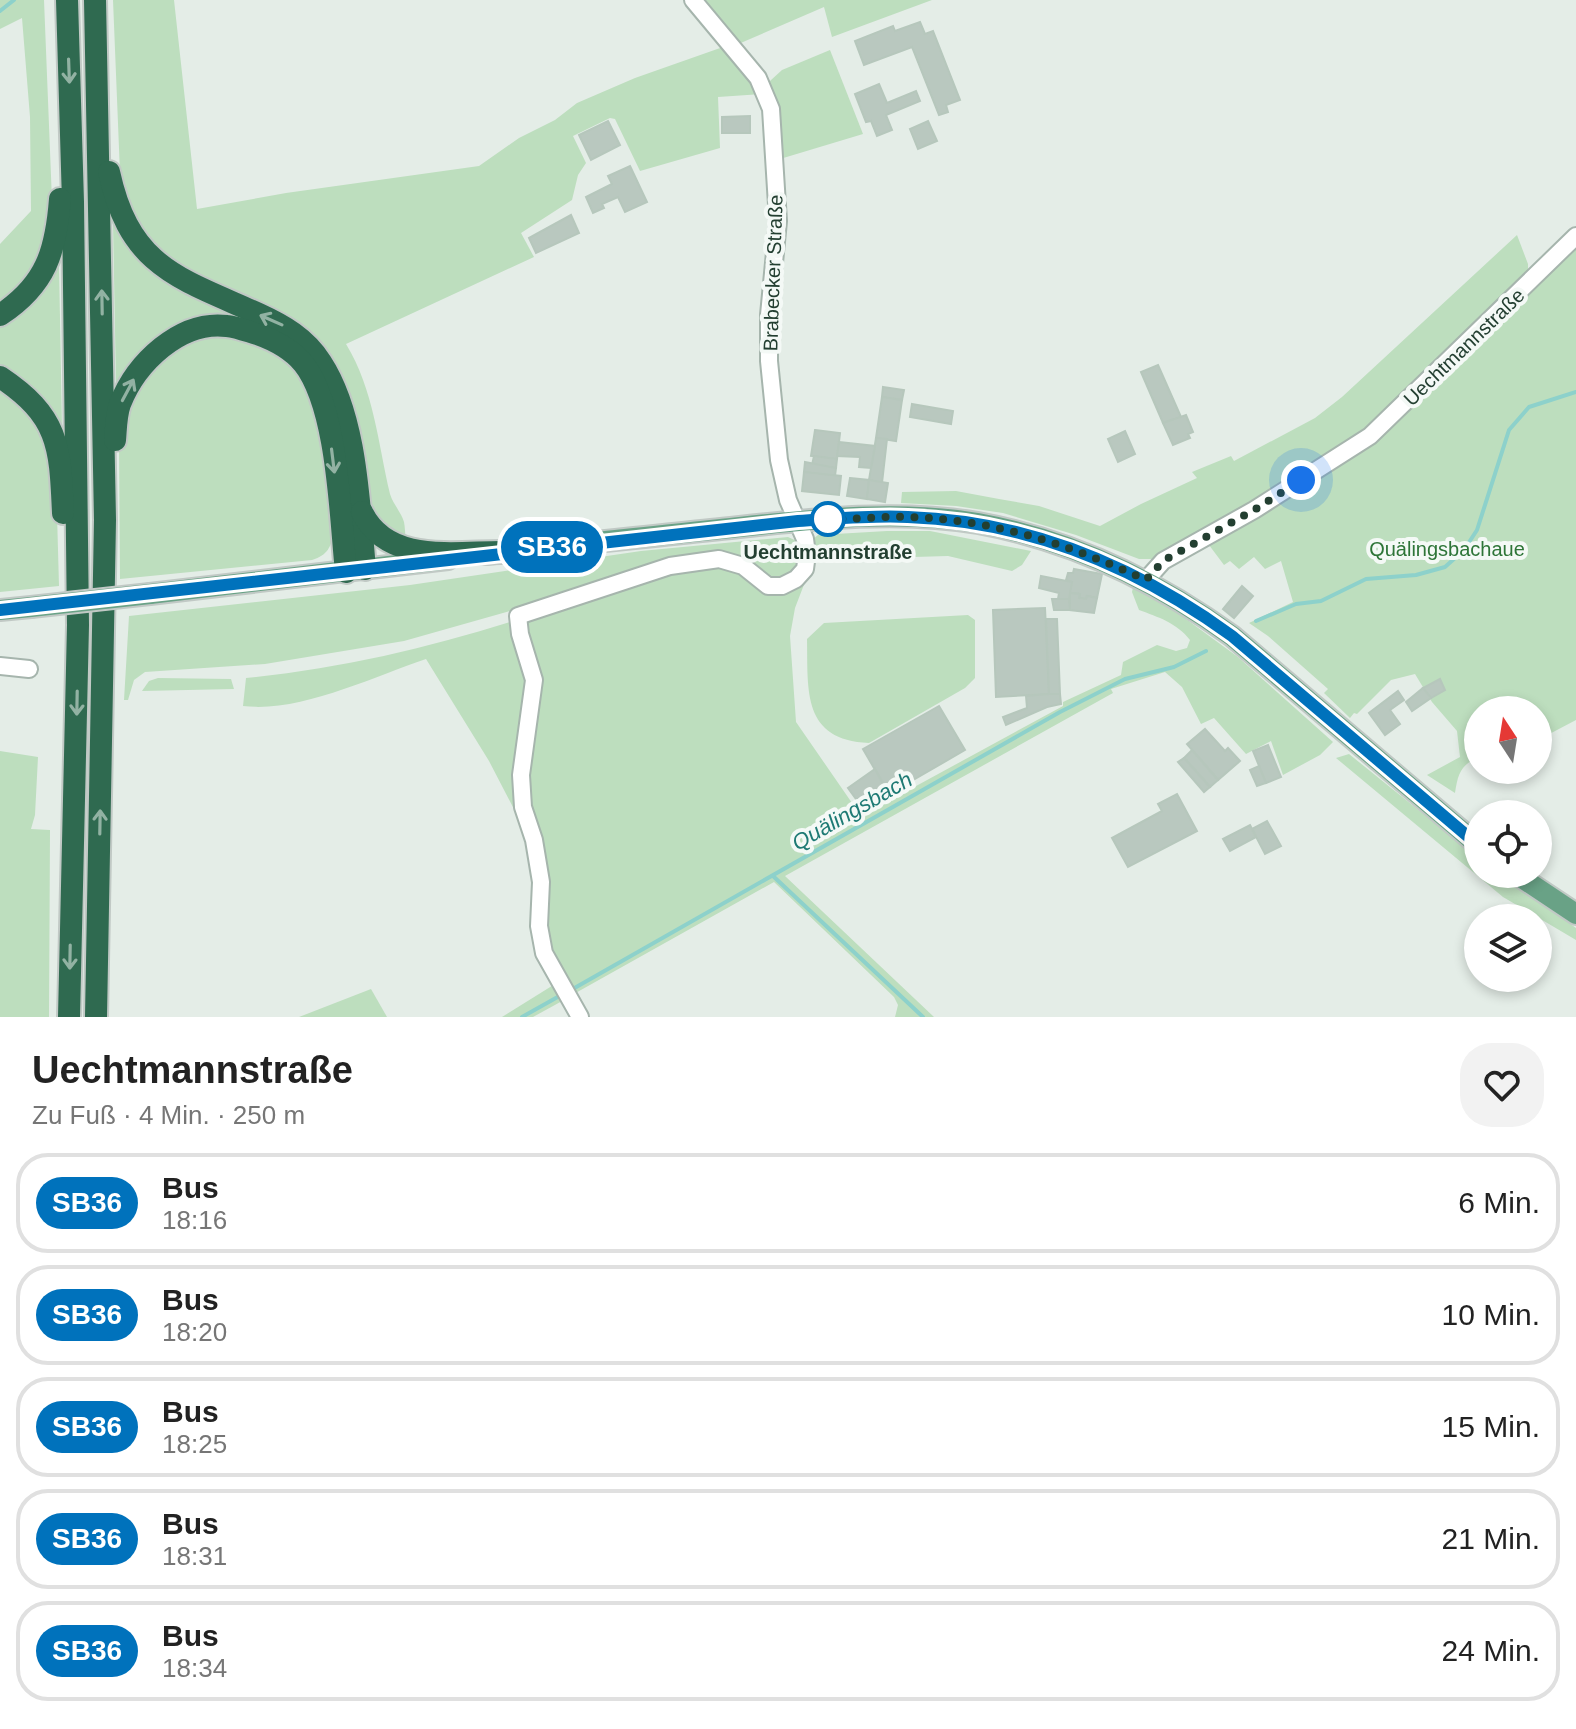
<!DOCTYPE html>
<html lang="de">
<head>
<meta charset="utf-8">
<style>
  body { margin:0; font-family:Helvetica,sans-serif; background:#f2f2f2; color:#222; height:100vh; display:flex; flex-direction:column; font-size:30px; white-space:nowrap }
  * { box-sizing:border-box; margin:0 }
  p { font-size:26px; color:#767676 }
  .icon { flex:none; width:44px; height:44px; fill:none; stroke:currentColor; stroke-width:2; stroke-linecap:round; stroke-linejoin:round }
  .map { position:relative; height:1017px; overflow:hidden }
  .sheet { display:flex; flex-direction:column; background:#fff; flex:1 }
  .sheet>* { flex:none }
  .badge { padding:0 16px; border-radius:26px; font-size:28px; line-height:52px }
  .needle { width:52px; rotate:348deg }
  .controls { position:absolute; left:1464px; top:696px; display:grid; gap:16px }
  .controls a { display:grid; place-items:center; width:88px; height:88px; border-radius:50%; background:#fff; box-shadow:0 4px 12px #0003; font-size:40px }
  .you { position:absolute; width:40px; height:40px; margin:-20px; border:6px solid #fff; border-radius:50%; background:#1a73e8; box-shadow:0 0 0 12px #1a73e833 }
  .map>.badge { position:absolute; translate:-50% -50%; box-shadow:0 0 0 4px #fff }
  .round { display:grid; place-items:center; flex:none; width:84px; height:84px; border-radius:32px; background:#f2f2f2 }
  .overview { display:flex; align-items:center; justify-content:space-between; height:136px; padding:0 32px }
  h1 { font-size:38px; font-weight:700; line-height:60px }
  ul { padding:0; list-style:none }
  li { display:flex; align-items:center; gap:24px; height:100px; margin:0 16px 12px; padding:0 16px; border:4px solid #e0e0e0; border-radius:32px }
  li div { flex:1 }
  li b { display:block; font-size:30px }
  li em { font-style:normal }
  li .badge { min-width:88px; font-weight:700; text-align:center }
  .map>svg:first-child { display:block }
  .green { fill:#bddebe }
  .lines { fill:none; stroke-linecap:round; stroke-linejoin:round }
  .stream { stroke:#8dd1cb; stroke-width:4 }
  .building { fill:#b9c8bf; stroke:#b6c7bc; stroke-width:2 }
  .minor-casing { stroke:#a6b5ad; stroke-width:20 }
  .major-casing { stroke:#c1c9c5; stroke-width:24 }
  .highway-casing { stroke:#c1c9c5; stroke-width:26 }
  .minor { stroke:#fff; stroke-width:16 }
  .major { stroke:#69a286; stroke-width:20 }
  .highway { stroke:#2f6a50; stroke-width:22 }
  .major-bridge-casing { stroke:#c1c9c5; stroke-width:24; stroke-linecap:butt }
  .major-bridge { stroke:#69a286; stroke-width:20 }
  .oneway { stroke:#92b2a3 }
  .line-casing { stroke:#fff; stroke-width:18 }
  .line { stroke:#0072bc; stroke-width:12 }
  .walk { stroke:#233f31; stroke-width:8; stroke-dasharray:0 14.4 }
  .stop-dot { fill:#fff; stroke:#0072bc; stroke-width:4 }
  .labels { text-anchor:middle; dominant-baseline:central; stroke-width:8; stroke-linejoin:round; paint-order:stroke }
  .street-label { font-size:20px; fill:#233f31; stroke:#f4f9f6 }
  .park-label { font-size:20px; fill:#2e7538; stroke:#f4f9f6 }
  .stop-label { font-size:20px; font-weight:bold; fill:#233f31; stroke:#f4f9f6 }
  .water-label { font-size:22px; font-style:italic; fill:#1e7a74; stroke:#f4f9f6 }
</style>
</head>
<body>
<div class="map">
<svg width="1576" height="1017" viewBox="0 0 1576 1017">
  <rect width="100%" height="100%" fill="#e4ede7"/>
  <!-- green -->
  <g class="green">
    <polygon points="0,0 44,0 52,201 50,233 27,282 0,306 0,244 31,211 30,117 22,18 0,29"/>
    <path d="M 113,0 L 174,0 L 197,209 L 286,193 L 479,166 L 519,138 L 555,120 L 577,103 L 635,78 L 723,47 L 762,94 L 718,97 L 720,148 L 640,171 L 615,119 L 610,118 L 573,136 L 586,163 L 578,175 L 572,200 L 521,233 L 534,257 L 346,344 C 374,390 378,443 390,494 C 393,504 401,512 404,522 C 405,527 405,534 406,540 L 374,518 C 358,457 362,395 321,344 L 180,269 L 147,239 L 126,201 L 120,173 Z"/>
    <polygon points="697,0 932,0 832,37 824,7 736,45"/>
    <polygon points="830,50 863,134 780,159 770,81 782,70"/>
    <polygon points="117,223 267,325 228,318 121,385 116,384 113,224"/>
    <polygon points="1517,235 1528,264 1528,276 1368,432 1168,553 1152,559 1139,559 1076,535 1003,513 956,506 901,503 902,492 956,491 999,499 1039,506 1100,526 1141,504 1197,478 1192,472 1231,456 1234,461 1315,418 1342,397"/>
    <path d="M 1576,244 L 1576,720 L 1538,740 L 1538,710 L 1478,710 L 1478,757 C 1460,766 1458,774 1455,793 L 1427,775 L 1460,757 L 1457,731 L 1432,702 L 1415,674 L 1391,680 L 1357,714 L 1354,713 L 1350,718 L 1324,693 L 1328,689 L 1268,636 L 1249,623 L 1293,602 L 1281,561 L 1265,569 L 1254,557 L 1239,569 L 1230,561 L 1224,565 L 1206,541 L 1374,440 Z"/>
    <polygon points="56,263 59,265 62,427 58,427 0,370 0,325"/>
    <path d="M 222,333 L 287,355 L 321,414 L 334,531 C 331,547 328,555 312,560 L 120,579 L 119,438 L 129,396 L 169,347 Z"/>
    <polygon points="0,387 26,405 50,443 57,514 59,586 0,592"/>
    <polygon points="887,531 930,531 1031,551 1022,565 1012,571 948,556 812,560 813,539 818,535"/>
    <path d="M 788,537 L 799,542 C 805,558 796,581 776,578 C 768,577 761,569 754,564 C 743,556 731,552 718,552 L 404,641 L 265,664 L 145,672 L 134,680 L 128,700 L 124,700 L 129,616 L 410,585 L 641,551 Z"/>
    <path d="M 724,564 L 748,578 L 805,582 L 795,608 L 790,636 L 796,722 L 861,816 L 1063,706 L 1063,702 L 1121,675 L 1123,662 L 1157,645 L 1176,651 L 1187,648 L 1190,640 C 1177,623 1158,617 1139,610 L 1132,592 L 1133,587 L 1175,611 L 1238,657 L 1333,742 L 1320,755 L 1283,775 L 1271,741 L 1246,754 L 1214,718 L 1201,724 L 1182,687 L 1165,672 L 1111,689 L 1113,693 L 785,876 L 934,1017 L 895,1017 L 898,1005 L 894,997 L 774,882 L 572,995 L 552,961 L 519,811 L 516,813 L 489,761 L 426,659 C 372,677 300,713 243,706 L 246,678 C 337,669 424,649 510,622 L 511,628 L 665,572 Z"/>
    <path d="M 968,615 L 975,620 L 975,678 L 965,688 L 869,743 C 802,740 808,691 807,639 L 824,623 Z"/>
    <polygon points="158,678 231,679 234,689 142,691 149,681"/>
    <polygon points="0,751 38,757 35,815 31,829 50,830 49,1017 0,1017"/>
    <polygon points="1349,754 1478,858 1478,874 1500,874 1576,928 1576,940 1503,897 1336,758"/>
    <polygon points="555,984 564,1000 533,1017 502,1017"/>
    <polygon points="371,989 387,1017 299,1017"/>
  </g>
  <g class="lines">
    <!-- stream -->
    <g class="stream">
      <polyline points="0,11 14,0"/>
      <polyline points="1256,621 1296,604 1321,601 1366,579 1416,575 1445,567 1464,550 1477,530 1509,430 1529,407 1576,392"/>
      <polyline points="773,876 923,1017"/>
      <polyline points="571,990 1060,712 1125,679 1174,667 1206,651"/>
      <polyline points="522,1017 563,994"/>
    </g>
  </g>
  <!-- building -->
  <g class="building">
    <polygon points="920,22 925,34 933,31 960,100 946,105 948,112 939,115 912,47 864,65 855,41 893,26 895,31"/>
    <polygon points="879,84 887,103 916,91 920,101 886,115 892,130 877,136 871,121 866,122 855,94"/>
    <polygon points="750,116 750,133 722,133 722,117"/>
    <polygon points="608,121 620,145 591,160 579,135"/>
    <polygon points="928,121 937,141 918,149 910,129"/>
    <polygon points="630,166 647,202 625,212 618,197 602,204 604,208 593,213 586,197 612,184 608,176"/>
    <polygon points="571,215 579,233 536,253 529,238"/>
    <polygon points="1158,365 1181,417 1163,423 1141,372"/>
    <polygon points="883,387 904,390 902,400 882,397"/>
    <polygon points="882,397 902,400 896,441 876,438"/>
    <polygon points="912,404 953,411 951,424 910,417"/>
    <polygon points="1186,415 1193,432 1188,434 1190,438 1173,445 1163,423"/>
    <polygon points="815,430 840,433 837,459 811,456"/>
    <polygon points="1125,431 1135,454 1118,462 1108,439"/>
    <polygon points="876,438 887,439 882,483 869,480"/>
    <polygon points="839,442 875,446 871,468 859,467 860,457 837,456"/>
    <polygon points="814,456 837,459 836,468 812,465"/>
    <polygon points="805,462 836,468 835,476 804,472"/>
    <polygon points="804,472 841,476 839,495 802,491"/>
    <polygon points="850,478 869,480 867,499 847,496"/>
    <polygon points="869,480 888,483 885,502 867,499"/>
    <polygon points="1074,569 1102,574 1097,598 1087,596 1086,599 1079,598 1080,594 1069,593 1072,582 1066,580 1068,573 1073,573"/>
    <polygon points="1041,576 1072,582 1069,599 1058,599 1059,593 1039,588"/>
    <polygon points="1242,586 1253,596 1234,618 1223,609"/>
    <polygon points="1070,593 1080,594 1079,598 1086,599 1087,596 1097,598 1094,613 1070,610"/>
    <polygon points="1052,599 1069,599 1070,610 1054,610"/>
    <polygon points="1045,608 1049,694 996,697 993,610"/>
    <polygon points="1046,619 1057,619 1060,694 1049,694"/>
    <polygon points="1440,679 1445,690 1431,698 1423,688"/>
    <polygon points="1423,688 1431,698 1412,711 1406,702"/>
    <polygon points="1398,691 1404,700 1390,710 1400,724 1385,735 1369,713"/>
    <polygon points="1049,694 1060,694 1061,704 1047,707 1006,725 1003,717 1027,708 1026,696"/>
    <polygon points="939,706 965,750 889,794 863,749"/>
    <polygon points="1205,729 1225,751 1228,748 1240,761 1218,780 1187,744"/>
    <polygon points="1268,745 1281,777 1266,783 1253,751"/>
    <polygon points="1192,750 1218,780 1210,787 1184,758"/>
    <polygon points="1184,758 1210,787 1204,792 1178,762"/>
    <polygon points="1259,766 1266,783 1257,786 1250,770"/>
    <polygon points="875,769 886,789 861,806 848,788"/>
    <polygon points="1177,794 1197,831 1128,867 1112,838 1162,811 1158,804"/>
    <polygon points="1267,821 1281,846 1265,854 1252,829"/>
    <polygon points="1250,825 1256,837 1230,851 1223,839"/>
  </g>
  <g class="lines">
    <!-- minor casing -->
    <g class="minor-casing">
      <g id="minor">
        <polyline points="1146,580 1163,561 1254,510 1370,436 1576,236"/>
        <polyline points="0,666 29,669"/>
        <polyline points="580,1017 544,953 539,926 541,882 534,840 523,807 521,775 534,680 520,634 518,616 670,566 719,559 743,566 768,586 782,586 796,579 805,569 807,554 805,539 788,500 779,460 769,361 769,315 778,221 771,109 758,78 693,0"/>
      </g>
    </g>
    <!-- major casing -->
    <g class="major-casing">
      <g id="major">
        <path d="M 487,554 C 562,545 637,538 711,530 C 798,521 891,508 978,523 C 1072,540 1155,580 1232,636 L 1478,845"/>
        <polyline points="150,594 448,559"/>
        <polyline points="0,610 31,607"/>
        <polyline points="1516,874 1576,914"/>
      </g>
    </g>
    <!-- highway casing -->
    <g class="highway-casing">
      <g id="highway">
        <polyline points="67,0 73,202 78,625 69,1017"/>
        <polyline points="95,0 105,520 96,1017"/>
        <path d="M 109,172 C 130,268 179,278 259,314 C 283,325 306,338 321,362 C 357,417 359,505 365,569"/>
        <path d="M 0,315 C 46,285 56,251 60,199"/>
        <path d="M 0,377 C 60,417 60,447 63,513"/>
        <path d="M 115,440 C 116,429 116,415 120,404 C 136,363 180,320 227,326 C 237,327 247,331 257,334 C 274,340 291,349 303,363 C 338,407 340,515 346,572"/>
        <path d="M 362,512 C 387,564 453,552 501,552"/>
      </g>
    </g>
    <!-- minor -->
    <use href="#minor" class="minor"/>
    <!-- major -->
    <use href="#major" class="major"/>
    <!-- highway -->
    <use href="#highway" class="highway"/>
    <!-- major-bridge casing -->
    <g class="major-bridge-casing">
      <polyline id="major-bridge" points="31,607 150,594"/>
    </g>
    <!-- major-bridge -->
    <use href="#major-bridge" class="major-bridge"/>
  </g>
  <!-- one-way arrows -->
  <defs><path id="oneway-shaft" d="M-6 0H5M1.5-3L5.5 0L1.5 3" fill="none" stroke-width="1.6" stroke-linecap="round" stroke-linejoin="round" transform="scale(2)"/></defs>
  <g class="oneway">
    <use href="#oneway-shaft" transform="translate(69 71) rotate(88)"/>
    <use href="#oneway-shaft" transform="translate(102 302) rotate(-91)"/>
    <use href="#oneway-shaft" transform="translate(271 320) rotate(-156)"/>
    <use href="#oneway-shaft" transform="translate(128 390) rotate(-62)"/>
    <use href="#oneway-shaft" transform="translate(333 461) rotate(83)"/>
    <use href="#oneway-shaft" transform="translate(77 703) rotate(91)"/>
    <use href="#oneway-shaft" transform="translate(100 822) rotate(-89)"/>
    <use href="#oneway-shaft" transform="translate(70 957) rotate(91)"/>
  </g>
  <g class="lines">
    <!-- line casing -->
    <g class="line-casing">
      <path id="line" d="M 0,610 L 798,521 C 834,519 872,515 908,517 C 1027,521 1136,566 1232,636 L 1478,845"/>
    </g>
    <!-- line -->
    <use href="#line" class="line"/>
    <!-- walk -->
    <path class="walk" d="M 828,519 C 854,520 882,516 908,517 C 996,520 1068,544 1146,580 L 1163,561 L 1254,510 L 1301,480"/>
  </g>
  <!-- markers -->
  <circle class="stop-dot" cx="828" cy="519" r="16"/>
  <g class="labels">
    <!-- street labels -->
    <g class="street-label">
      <text transform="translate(773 273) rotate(-88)">Brabecker Straße</text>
      <text transform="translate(1464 347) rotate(-44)">Uechtmannstraße</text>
    </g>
    <!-- park labels -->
    <g class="park-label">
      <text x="1447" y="549">Quälingsbachaue</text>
    </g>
    <!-- stop labels -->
    <g class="stop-label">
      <text x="828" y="552">Uechtmannstraße</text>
    </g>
    <!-- water labels -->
    <g class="water-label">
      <text transform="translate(852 811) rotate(-30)">Quälingsbach</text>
    </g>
  </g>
</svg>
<div class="controls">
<a><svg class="needle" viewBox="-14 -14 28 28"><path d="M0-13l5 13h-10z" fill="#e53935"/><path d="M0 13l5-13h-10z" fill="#767676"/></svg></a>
<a><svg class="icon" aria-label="locate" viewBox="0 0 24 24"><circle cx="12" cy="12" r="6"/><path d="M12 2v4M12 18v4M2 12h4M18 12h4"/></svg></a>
<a><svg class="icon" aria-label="layers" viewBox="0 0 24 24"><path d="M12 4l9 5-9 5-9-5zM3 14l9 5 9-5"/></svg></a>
</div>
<div class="you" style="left:1301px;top:480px"></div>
<b class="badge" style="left:552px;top:547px;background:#0072bc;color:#fff">SB36</b>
</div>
<section class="sheet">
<div class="overview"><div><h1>Uechtmannstraße</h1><p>Zu Fuß · 4 Min. · 250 m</p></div><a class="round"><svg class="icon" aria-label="heart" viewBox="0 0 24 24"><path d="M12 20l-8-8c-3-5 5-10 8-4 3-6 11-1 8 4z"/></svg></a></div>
<ul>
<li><span class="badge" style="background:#0072bc;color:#fff">SB36</span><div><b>Bus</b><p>18:16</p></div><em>6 Min.</em></li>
<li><span class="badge" style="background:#0072bc;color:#fff">SB36</span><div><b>Bus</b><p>18:20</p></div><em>10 Min.</em></li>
<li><span class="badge" style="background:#0072bc;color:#fff">SB36</span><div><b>Bus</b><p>18:25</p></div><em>15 Min.</em></li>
<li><span class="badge" style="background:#0072bc;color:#fff">SB36</span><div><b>Bus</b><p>18:31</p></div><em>21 Min.</em></li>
<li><span class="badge" style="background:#0072bc;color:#fff">SB36</span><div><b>Bus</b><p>18:34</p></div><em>24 Min.</em></li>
</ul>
</section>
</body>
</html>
